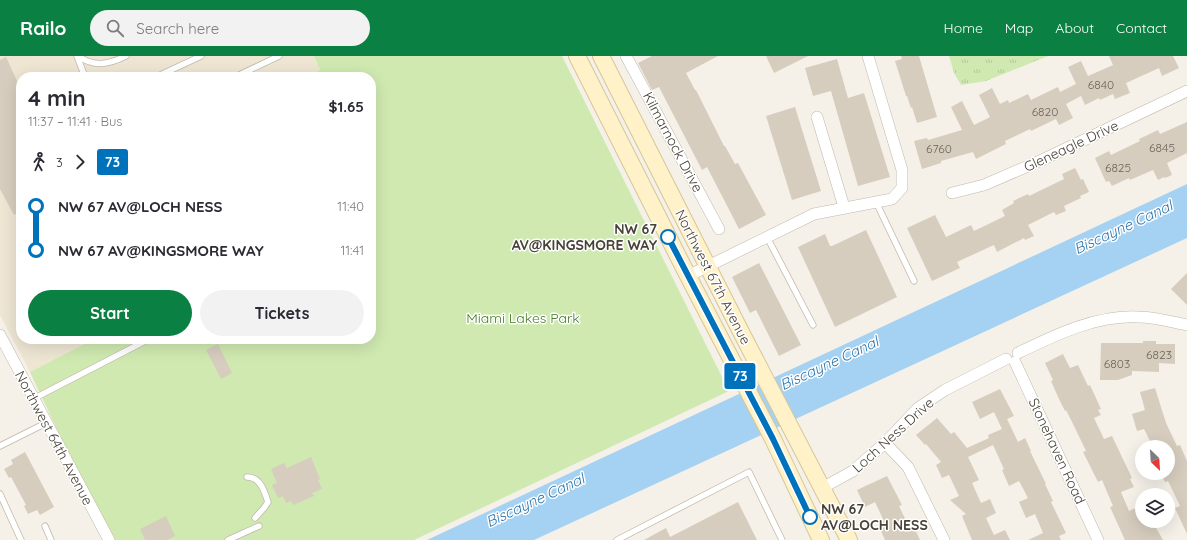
<!DOCTYPE html>
<html lang="en">
<head>
<meta charset="utf-8">
<style>
  body { margin:0; font-family:Quicksand,sans-serif; background:#f2f2f3; color:#2b2b33; height:100vh; display:flex; flex-direction:column; font-size:15px; white-space:nowrap }
  * { box-sizing:border-box; margin:0 }
  p { font-size:13px; color:#7c7c81 }
  .icon { flex:none; width:22px; height:22px; fill:none; stroke:currentColor; stroke-width:2; stroke-linecap:round; stroke-linejoin:round }
  .map { position:relative; flex:1; overflow:hidden }
  .sheet { position:absolute; left:16px; top:16px; width:360px; height:272px; display:flex; flex-direction:column; background:#fff; border-radius:16px; box-shadow:0 4px 16px #0002 }
  .sheet>* { flex:none }
  .badge { padding:0 8px; border-radius:3px; font-size:14px; line-height:26px }
  .needle { width:26px; rotate:155deg }
  .fabs { position:absolute; left:1135px; top:384px; display:grid; gap:8px }
  .fabs a { display:grid; place-items:center; width:40px; height:40px; border-radius:50%; background:#fff; box-shadow:0 4px 16px #0002; font-size:20px }
  .map>.badge { position:absolute; translate:-50% -50%; box-shadow:0 0 0 2px #fff }
  .legs { display:flex; align-items:center; gap:6px; height:44px; padding:0 12px; font-size:13px }
  .legs p { margin-inline-start:auto }
  .overview { display:flex; align-items:center; justify-content:space-between; height:68px; padding:0 12px }
  h1 { font-size:22px; font-weight:700; line-height:30px }
  .primary-button { display:flex; gap:8px; margin-top:auto; padding:8px 12px }
  .primary-button a { flex:1; height:46px; border-radius:24px; background:#0b8043; color:#fff; font-size:16px; font-weight:700; line-height:46px; text-align:center }
  .primary-button a+a { background:#f2f2f3; color:#2b2b33 }
  ul { padding:0 12px; list-style:none }
  li { display:flex; align-items:center; gap:14px; height:44px; font-size:15px }
  li i { display:grid; place-items:center; width:6px; height:100%; margin:0 5px; background:currentColor }
  li i::after { content:''; width:10px; height:10px; margin:-5px; border:3px solid; border-radius:50%; background:#fff }
  li p { margin-inline-start:auto }
  li:first-child i { background:linear-gradient(#0000 50%,currentColor 0) }
  li:last-child i { background:linear-gradient(currentColor 50%,#0000 0) }
  header { display:flex; align-items:center; gap:24px; box-sizing:border-box; height:56px; padding:0 20px; background:#0b8043; color:#fff }
  header strong { font-size:19px }
  nav { display:flex; gap:22px; margin-inline-start:auto; font-size:14px }
  .search { width:280px; height:36px; background:#f2f2f3; display:flex; align-items:center; gap:10px; box-sizing:border-box; padding:0 14px; border-radius:22px; color:#7c7c81; font-size:15px }
  .map>svg:first-child { display:block }
  .education { fill:#eee6d3 }
  .grass { fill:url(#grass-tufts) }
  .green { fill:#cfe9b1 }
  .water { fill:#a5d2f2 }
  .building { fill:#d6cdbe }
  .lines { fill:none; stroke-linecap:round; stroke-linejoin:round }
  .lane-casing { stroke:#c0b9ab; stroke-width:7 }
  .street-casing { stroke:#c0b9ab; stroke-width:12 }
  .secondary-casing { stroke:#d5c698; stroke-width:18 }
  .lane { stroke:#fff; stroke-width:5.5 }
  .street { stroke:#fff; stroke-width:11 }
  .secondary { stroke:#fff2c8; stroke-width:16 }
  .line-1-casing { stroke:#fff; stroke-width:9 }
  .line-1 { stroke:#0072bc; stroke-width:6 }
  .stop-1-dot { fill:#fff; stroke:#0072bc; stroke-width:2 }
  .labels { text-anchor:middle; dominant-baseline:central; stroke-width:3; stroke-linejoin:round; paint-order:stroke }
  .number-label { font-size:12px; fill:#6c6559 }
  .street-label { font-size:14px; fill:#484237; stroke:#fff }
  .stop-label { font-size:14px; font-weight:bold; fill:#484237; stroke:#fff; text-anchor:end }
  .park-label { font-size:14px; fill:#477c29; stroke:#fff }
  .water-label { font-size:15px; font-style:italic; fill:#2d77af; stroke:#fff }
</style>
</head>
<body>
<header>
<strong>Railo</strong>
<div class="search"><svg class="icon" aria-label="search" viewBox="0 0 24 24"><circle cx="10" cy="10" r="6"/><path d="M15 15l6 6"/></svg>Search here</div>
<nav><a>Home</a><a>Map</a><a>About</a><a>Contact</a></nav>
</header>
<div class="map">
<svg width="1187" height="484" viewBox="0 0 1187 484">
  <defs>
    <pattern id="grass-tufts" width="24" height="20" patternUnits="userSpaceOnUse"><rect width="24" height="20" fill="#cfe9b1"/><path d="M3 7l-1-3M5 7V3M7 7l1-3M15 17l-1-3M17 17v-4M19 17l1-3" fill="none" stroke="#b3c999"/></pattern>
  </defs>
  <rect width="100%" height="100%" fill="#f5f1e9"/>
  <!-- education -->
  <polygon class="education" points="0,0 314,0 320,14 306,21 21,21 21,283 94,283 30,316 0,259"/>
  <!-- grass -->
  <polygon class="grass" points="949,0 1048,0 986,25 961,29 954,17"/>
  <!-- green -->
  <polygon class="green" points="314,0 562,0 729,335 414,484 109,484 30,316 94,283 371,283 371,21 306,21 320,14"/>
  <!-- water -->
  <polygon class="water" points="1187,128 1187,182 534,484 427,484"/>
  <!-- building -->
  <g class="building">
    <polygon points="652,0 718,0 686,17 695,34 696,34 724,90 725,90 735,108 738,107 766,159 739,173 707,111 702,114 659,31 652,34 638,7"/>
    <polygon points="766,0 808,0 774,17"/>
    <polygon points="901,0 919,0 937,61 917,67 912,51 911,52 907,40 906,40 895,5 902,3"/>
    <polygon points="1109,0 1173,0 1179,12 1162,20 1159,12 1126,27 1130,37 1115,43 1113,38 1100,44 1099,42 1085,49 1081,40 1066,48 1073,62 1059,69 1056,63 1031,75 1030,73 1005,85 1006,88 976,103 973,96 941,105 941,107 922,113 914,85 927,82 928,84 962,74 951,51 962,45 974,69 990,61 979,39 992,32 1000,48 1008,44 1009,47 1028,38 1031,44 1058,31 1060,36 1076,28 1068,11 1081,5 1088,20 1113,9"/>
    <polygon points="6,1 21,34 21,156 14,159 0,133 0,4"/>
    <polygon points="837,3 848,42 864,37 890,121 858,130 831,35 813,40 805,12"/>
    <polygon points="795,51 821,135 792,144 766,60"/>
    <polygon points="1187,66 1187,97 1167,107 1172,119 1165,122 1164,121 1158,124 1153,114 1130,124 1129,122 1112,130 1109,125 1106,126 1095,102 1109,95 1111,99 1140,85 1139,83 1158,74 1160,78"/>
    <polygon points="1075,112 1081,124 1083,123 1089,136 1080,140 1081,142 1064,150 1066,155 1056,159 1054,156 1028,169 1034,180 1025,184 1024,182 997,196 994,189 957,206 960,212 932,225 907,172 935,159 946,181 971,169 974,175 1005,160 1002,154 1014,147 1013,145 1028,138 1029,140 1064,123 1062,118"/>
    <polygon points="866,174 897,241 835,271 798,191 825,178 830,190 832,190"/>
    <polygon points="759,207 801,289 779,300 756,254 750,257 732,221"/>
    <polygon points="1187,217 1187,249 1171,233"/>
    <polygon points="1143,285 1156,285 1156,288 1175,288 1175,308 1159,307 1159,316 1132,315 1132,319 1118,324 1100,324 1101,287 1143,287"/>
    <polygon points="218,288 232,317 221,323 206,294"/>
    <polygon points="1063,298 1070,312 1078,309 1088,330 1090,329 1101,353 1098,354 1101,359 1094,362 1104,383 1112,380 1132,422 1130,423 1134,431 1121,436 1129,455 1142,449 1142,465 1152,465 1163,484 1125,484 1110,451 1113,450 1102,424 1098,426 1083,396 1086,395 1075,372 1066,354 1065,355 1059,343 1051,325 1053,324 1045,307"/>
    <polygon points="1155,332 1166,367 1177,390 1180,389 1187,405 1187,478 1175,452 1180,450 1168,425 1165,426 1161,418 1168,417 1168,391 1153,391 1144,373 1137,375 1132,358 1145,354 1140,336"/>
    <polygon points="1000,333 1014,360 1007,363 1018,386 1025,382 1031,395 1030,395 1046,428 1045,428 1053,445 1051,446 1066,477 1059,480 1061,484 1028,484 1043,477 1035,458 1026,462 1019,446 1028,442 1019,425 1009,430 1002,414 1004,413 993,389 968,401 979,424 972,427 981,447 990,443 996,457 986,462 994,479 1005,474 1010,484 972,484 962,460 966,458 950,444 959,440 949,419 942,422 936,409 941,406 926,388 925,389 916,379 937,362 951,378 954,376 967,392 989,382 988,379 1002,373 994,356 980,363 972,346"/>
    <polygon points="25,396 54,451 40,459 37,454 28,458 24,450 26,449 11,421 9,422 4,413 13,408 11,404"/>
    <polygon points="311,401 320,423 318,424 322,433 312,437 314,440 293,449 291,445 286,447 283,440 278,442 272,429 277,427 271,413 284,407 287,412"/>
    <polygon points="887,420 902,449 899,450 910,473 914,471 920,484 885,484 878,468 884,465 875,446 865,451 857,434"/>
    <polygon points="738,446 757,484 644,484 666,472 670,481"/>
    <polygon points="166,460 175,480 167,484 145,484 140,473"/>
  </g>
  <g class="lines">
    <!-- lane casing -->
    <g class="lane-casing">
      <g id="lane">
        <polyline points="77,0 85,21"/>
        <path d="M 78,0 C 95,12 109,8 126,0"/>
        <polyline points="156,21 201,0"/>
        <polyline points="235,21 279,0"/>
        <polyline points="876,146 914,225"/>
        <polyline points="767,181 813,269"/>
        <polyline points="33,343 149,283"/>
        <polyline points="0,390 46,367"/>
        <path d="M 247,421 C 260,421 264,434 268,446 L 264,452 L 255,462"/>
        <polyline points="0,438 21,484"/>
        <polyline points="45,470 51,484"/>
        <polyline points="228,484 259,470"/>
        <polyline points="617,484 749,416 782,484"/>
      </g>
    </g>
    <!-- street casing -->
    <g class="street-casing">
      <g id="street">
        <polyline points="626,0 719,173"/>
        <polyline points="817,61 844,151"/>
        <polyline points="952,137 984,129 1042,104 1187,35"/>
        <polyline points="688,220 814,158 892,143 902,132 902,114 868,0"/>
        <polyline points="0,279 109,484"/>
        <path d="M 1018,297 C 1055,279 1096,259 1138,261 C 1155,261 1171,266 1187,269"/>
        <polyline points="1015,306 1098,484"/>
        <polyline points="885,387 908,411 944,484"/>
        <polyline points="822,432 853,415 885,387 918,352 945,334 1006,303"/>
      </g>
    </g>
    <!-- secondary casing -->
    <g class="secondary-casing">
      <g id="secondary">
        <polyline points="577,0 688,220 773,383 821,484"/>
        <polyline points="601,0 741,276 849,484"/>
      </g>
    </g>
    <!-- lane -->
    <use href="#lane" class="lane"/>
    <!-- street -->
    <use href="#street" class="street"/>
    <!-- secondary -->
    <use href="#secondary" class="secondary"/>
  </g>
  <g class="lines">
    <!-- line-1 casing -->
    <g class="line-1-casing">
      <polyline id="line-1" points="668,181 773,383 810,461"/>
    </g>
    <!-- line-1 -->
    <use href="#line-1" class="line-1"/>
  </g>
  <!-- markers -->
  <g class="stop-1-dot">
    <circle cx="668" cy="181" r="7"/>
    <circle cx="810" cy="461" r="7"/>
  </g>
  <g class="labels">
    <!-- number labels -->
    <g class="number-label">
      <text x="1101" y="28">6840</text>
      <text x="1045" y="55">6820</text>
      <text x="1162" y="91">6845</text>
      <text x="939" y="92">6760</text>
      <text x="1118" y="111">6825</text>
      <text x="1159" y="298">6823</text>
      <text x="1117" y="307">6803</text>
    </g>
    <!-- street labels -->
    <g class="street-label">
      <text transform="translate(673 86) rotate(62)">Kilmarnock Drive</text>
      <text transform="translate(1071 90) rotate(-25)">Gleneagle Drive</text>
      <text transform="translate(713 221) rotate(63)">Northwest 67th Avenue</text>
      <text transform="translate(893 379) rotate(-42)">Loch Ness Drive</text>
      <text transform="translate(54 382) rotate(62)">Northwest 64th Avenue</text>
      <text transform="translate(1057 395) rotate(65)">Stonehaven Road</text>
    </g>
    <!-- stop labels -->
    <g class="stop-label">
      <text x="657" y="173">NW 67<tspan x="657" dy="16">AV@KINGSMORE WAY</tspan></text>
      <text x="821" y="453" text-anchor="start">NW 67<tspan x="821" dy="16">AV@LOCH NESS</tspan></text>
    </g>
    <!-- park labels -->
    <g class="park-label">
      <text x="523" y="262">Miami Lakes Park</text>
    </g>
    <!-- water labels -->
    <g class="water-label">
      <text transform="translate(1123 171) rotate(-25)">Biscayne Canal</text>
      <text transform="translate(829 307) rotate(-25)">Biscayne Canal</text>
      <text transform="translate(535 444) rotate(-25)">Biscayne Canal</text>
    </g>
  </g>
</svg>
<div class="fabs">
<a><svg class="needle" viewBox="-14 -14 28 28"><path d="M0-13l5 13h-10z" fill="#e53935"/><path d="M0 13l5-13h-10z" fill="#7c7c81"/></svg></a>
<a><svg class="icon" aria-label="layers" viewBox="0 0 24 24"><path d="M12 4l9 5-9 5-9-5zM3 14l9 5 9-5"/></svg></a>
</div>
<b class="badge" style="left:740px;top:320px;background:#0072bc;color:#fff">73</b>
<section class="sheet">
<div class="overview"><div><h1>4 min</h1><p>11:37 – 11:41 · Bus</p></div><b>$1.65</b></div>
<div class="legs"><svg class="icon" aria-label="walk" viewBox="0 0 24 24"><circle cx="13" cy="4" r="2"/><path d="M13 8l-2 6 4 7M11 14l-3 7M7 12l3-4h3l4 4"/></svg>3<svg class="icon" aria-label="forward" viewBox="0 0 24 24"><path d="M9 5l7 7-7 7"/></svg><b class="badge" style="background:#0072bc;color:#fff">73</b></div>
<ul>
<li><i style="color:#0072bc"></i><b>NW 67 AV@LOCH NESS</b><p>11:40</p></li>
<li><i style="color:#0072bc"></i><b>NW 67 AV@KINGSMORE WAY</b><p>11:41</p></li>
</ul>
<div class="primary-button"><a>Start</a><a>Tickets</a></div>
</section>
</div>
</body>
</html>
